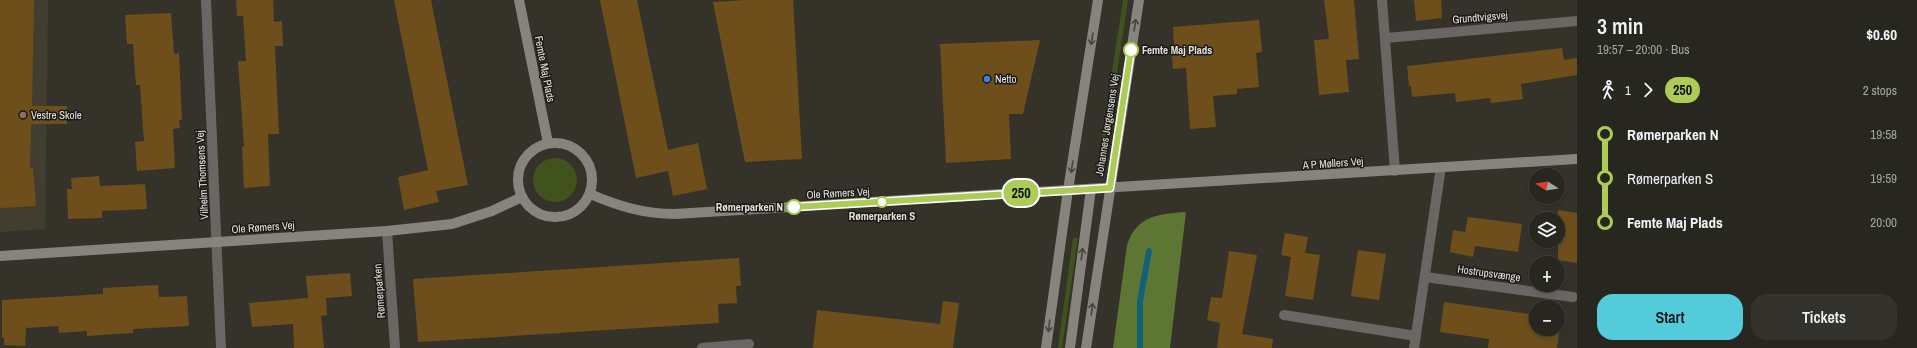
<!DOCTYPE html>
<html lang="en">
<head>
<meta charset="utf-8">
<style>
  body { margin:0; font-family:"Archivo Narrow",sans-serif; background:#33322c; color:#f1f3f6; height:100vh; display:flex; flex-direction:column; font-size:15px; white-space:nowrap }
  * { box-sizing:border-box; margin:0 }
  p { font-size:13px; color:#a4a5a4 }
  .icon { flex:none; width:22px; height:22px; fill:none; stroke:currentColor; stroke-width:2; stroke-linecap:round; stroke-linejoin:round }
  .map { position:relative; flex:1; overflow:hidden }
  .sheet { display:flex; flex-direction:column; background:#27261f; width:340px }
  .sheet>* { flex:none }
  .badge { padding:0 8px; border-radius:13px; font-size:14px; line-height:26px }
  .needle { width:26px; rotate:282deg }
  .fabs { position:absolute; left:1529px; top:168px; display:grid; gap:8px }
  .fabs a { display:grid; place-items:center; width:36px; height:36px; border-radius:50%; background:#27261f; box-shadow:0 2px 6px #0003,0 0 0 1px #43433d; font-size:20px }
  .map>.badge { position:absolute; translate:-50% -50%; box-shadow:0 0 0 2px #fff }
  .legs { display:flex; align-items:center; gap:6px; height:44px; padding:0 20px; font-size:13px }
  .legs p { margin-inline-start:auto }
  .head { display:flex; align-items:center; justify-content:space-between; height:68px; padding:0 20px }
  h1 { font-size:22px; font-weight:600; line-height:30px }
  .action { display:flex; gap:8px; margin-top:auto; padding:8px 20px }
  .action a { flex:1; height:46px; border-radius:16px; background:#53cbda; color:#111; font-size:16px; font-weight:600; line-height:46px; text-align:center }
  .action a+a { background:#33322c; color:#f1f3f6 }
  ul { padding:0 20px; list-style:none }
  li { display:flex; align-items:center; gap:14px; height:44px; font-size:15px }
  li i { display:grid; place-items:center; width:6px; height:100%; margin:0 5px; background:currentColor }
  li i::after { content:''; width:10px; height:10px; margin:-5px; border:3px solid; border-radius:50%; background:#27261f }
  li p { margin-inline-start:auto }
  li:first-child i { background:linear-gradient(#0000 50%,currentColor 0) }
  li:last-child i { background:linear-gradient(currentColor 50%,#0000 0) }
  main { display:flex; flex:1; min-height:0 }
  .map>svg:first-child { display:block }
  .built { fill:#423e2f }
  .green { fill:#40531c }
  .forest { fill:#5e7633 }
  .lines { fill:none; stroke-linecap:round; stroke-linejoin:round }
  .stream { stroke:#136177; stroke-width:6 }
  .building { fill:#6e4f1c }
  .street { stroke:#696763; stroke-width:10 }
  .secondary { stroke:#87847e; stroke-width:10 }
  .oneway { stroke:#46443f }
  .line-1-casing { stroke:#fff; stroke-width:9 }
  .line-1 { stroke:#adcb57; stroke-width:6 }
  .stop-1-dot { fill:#fff; stroke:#adcb57; stroke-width:2 }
  .shop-dot { fill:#3f7fe0; stroke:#1a1915; stroke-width:1.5 }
  .education-dot { fill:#8d6e63; stroke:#1a1915; stroke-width:1.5 }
  .labels { text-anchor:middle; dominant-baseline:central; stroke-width:3; stroke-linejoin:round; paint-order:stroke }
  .street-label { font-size:11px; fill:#e5e3de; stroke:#1a1915 }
  .stop-label { font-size:11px; font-weight:bold; fill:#e5e3de; stroke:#1a1915; text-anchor:start }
  .poi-label { font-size:11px; fill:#e5e3de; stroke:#1a1915; text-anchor:start }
</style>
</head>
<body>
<main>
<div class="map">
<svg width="1577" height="348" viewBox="0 0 1577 348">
  <rect width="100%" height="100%" fill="#343229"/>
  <!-- built -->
  <polygon class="built" points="0,0 48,0 45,229 0,232"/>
  <!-- green -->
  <g class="green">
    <polygon points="1123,0 1128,0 1107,139 1102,138"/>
    <circle cx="555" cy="180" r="22"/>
    <polygon points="1073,238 1078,238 1062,348 1058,348"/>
  </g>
  <!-- forest -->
  <path class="forest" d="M 1186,212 L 1170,348 L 1113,348 L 1127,245 C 1137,215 1159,214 1186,212 Z"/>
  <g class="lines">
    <!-- stream -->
    <polyline class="stream" points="1140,348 1140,301 1149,251"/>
  </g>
  <!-- building -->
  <g class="building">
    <polygon points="0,0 34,0 32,106 67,106 67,124 31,124 30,168 33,168 36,206 0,208"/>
    <polygon points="236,0 273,0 274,22 282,21 283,46 275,46 279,134 268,134 270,186 244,188 242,147 244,147 238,61 246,61 243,16 237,16"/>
    <polygon points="394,0 431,0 468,185 436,191 439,202 404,210 398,177 428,170"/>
    <polygon points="600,0 637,0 668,150 698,143 707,189 673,196 668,171 636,178"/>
    <polygon points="745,0 793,0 802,159 745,162 713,2"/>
    <polygon points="1324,0 1354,0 1359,59 1346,60 1349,92 1319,95 1314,40 1329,39"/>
    <polygon points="1414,0 1441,0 1442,18 1416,21"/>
    <polygon points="171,13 174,54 179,53 182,120 179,120 180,128 173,129 175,168 137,171 135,142 144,141 140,85 136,85 133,44 127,44 125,15"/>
    <polygon points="1259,20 1262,52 1256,53 1259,87 1237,89 1237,94 1213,96 1216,127 1190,129 1186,68 1173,69 1171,46 1174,46 1173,27"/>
    <polygon points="1040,40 1023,114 1009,114 1011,159 946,163 940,44"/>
    <polygon points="1562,48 1564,60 1577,58 1577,75 1521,84 1523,99 1491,103 1490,98 1456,102 1455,93 1412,97 1411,86 1409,86 1407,66"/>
    <polygon points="99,176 100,186 145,184 147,209 102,211 102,218 68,219 67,189 72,189 71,178"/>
    <polygon points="1558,210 1577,213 1577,263 1558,260"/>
    <polygon points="1468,217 1522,224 1518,252 1475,246 1473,257 1450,252 1453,230 1465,232"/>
    <polygon points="1285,233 1308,237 1305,253 1320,255 1313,300 1285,296 1291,257 1281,255"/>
    <polygon points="1358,250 1386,254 1379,300 1351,296"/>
    <polygon points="1229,251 1257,255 1242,334 1273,339 1272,348 1217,348 1220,323 1207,320 1211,297 1222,298"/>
    <polygon points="739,258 741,286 736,286 737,303 718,304 719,323 418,342 413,279"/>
    <polygon points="350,273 352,296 326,298 327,315 321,316 324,348 294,348 293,324 252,327 249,303 308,298 306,276"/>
    <polygon points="158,285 159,297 187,296 189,326 133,329 133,333 87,336 87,331 59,333 58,326 26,328 25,346 4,345 4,338 2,338 2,300 103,294 103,288"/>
    <polygon points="943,301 959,303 953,348 813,348 817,310 940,324"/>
    <polygon points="1444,302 1536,315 1536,329 1558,329 1558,318 1561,319 1557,348 1488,348 1489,339 1440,332"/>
  </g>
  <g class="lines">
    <!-- street -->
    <g class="street">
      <polyline points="206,0 221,348"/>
      <polyline points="1382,0 1395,171"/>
      <polyline points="1386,38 1577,21"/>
      <polyline points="387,231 395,348"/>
      <polyline points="1425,277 1573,297"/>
      <polyline points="1284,315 1416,336"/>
      <polyline points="702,348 749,344"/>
      <polyline points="1414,348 1441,167"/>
    </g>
    <!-- secondary -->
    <g class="secondary">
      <polyline points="519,0 548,143"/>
      <circle cx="555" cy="180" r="37"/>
      <path d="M 590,194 C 618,206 644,214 675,214 L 1577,159"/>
      <polyline points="0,256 387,231 452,224 492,211 522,197"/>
      <polyline points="1046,348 1068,190 1098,0"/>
      <polyline points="1070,348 1091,189"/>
      <polyline points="1086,348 1139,0"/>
    </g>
  </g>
  <!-- one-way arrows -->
  <defs><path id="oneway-shaft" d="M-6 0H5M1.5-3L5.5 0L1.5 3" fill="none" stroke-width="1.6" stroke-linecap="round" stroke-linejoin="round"/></defs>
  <g class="oneway">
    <use href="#oneway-shaft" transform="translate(1135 25) rotate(-81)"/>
    <use href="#oneway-shaft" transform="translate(1092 39) rotate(99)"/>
    <use href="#oneway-shaft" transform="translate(1072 167) rotate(99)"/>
    <use href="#oneway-shaft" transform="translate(1082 254) rotate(-82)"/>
    <use href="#oneway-shaft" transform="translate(1092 309) rotate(-82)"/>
    <use href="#oneway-shaft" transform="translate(1049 326) rotate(97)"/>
  </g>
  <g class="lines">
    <!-- line-1 casing -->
    <g class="line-1-casing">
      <polyline id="line-1" points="794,207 1110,188 1131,50"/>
    </g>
    <!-- line-1 -->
    <use href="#line-1" class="line-1"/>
  </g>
  <!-- markers -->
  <g class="stop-1-dot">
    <circle cx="1131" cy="50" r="7"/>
    <circle cx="882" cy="202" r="5"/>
    <circle cx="794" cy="207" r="7"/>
  </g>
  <circle class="shop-dot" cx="987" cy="79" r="4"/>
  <circle class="education-dot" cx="23" cy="115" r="4"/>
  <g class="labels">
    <!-- street labels -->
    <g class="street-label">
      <text transform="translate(1480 17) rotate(-5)">Grundtvigsvej</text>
      <text transform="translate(545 69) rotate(79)">Femte Maj Plads</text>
      <text transform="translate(1107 125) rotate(-81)">Johannes Jørgensens Vej</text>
      <text transform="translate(1333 163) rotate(-4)">A P Møllers Vej</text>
      <text transform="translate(202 175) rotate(-93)">Vilhelm Thomsens Vej</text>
      <text transform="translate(838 193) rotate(-3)">Ole Rømers Vej</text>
      <text transform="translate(263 227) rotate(-4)">Ole Rømers Vej</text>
      <text transform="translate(1489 273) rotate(8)">Hostrupsvænge</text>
      <text transform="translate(379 291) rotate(-94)">Rømerparken</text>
    </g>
    <!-- stop labels -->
    <g class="stop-label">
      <text x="1142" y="50">Femte Maj Plads</text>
      <text x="783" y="207" text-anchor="end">Rømerparken N</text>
      <text x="882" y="216" text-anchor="middle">Rømerparken S</text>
    </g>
    <!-- poi labels -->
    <g class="poi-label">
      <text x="995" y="79">Netto</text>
      <text x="31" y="115">Vestre Skole</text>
    </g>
  </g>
</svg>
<div class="fabs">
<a><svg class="needle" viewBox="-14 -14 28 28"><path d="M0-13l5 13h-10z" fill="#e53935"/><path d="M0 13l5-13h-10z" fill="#a4a5a4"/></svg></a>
<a><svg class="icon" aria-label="layers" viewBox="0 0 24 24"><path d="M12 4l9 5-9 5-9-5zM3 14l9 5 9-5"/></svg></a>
<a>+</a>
<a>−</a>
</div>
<b class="badge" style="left:1021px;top:193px;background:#adcb57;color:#111">250</b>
</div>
<section class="sheet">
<div class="head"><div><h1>3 min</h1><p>19:57 – 20:00 · Bus</p></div><b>$0.60</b></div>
<div class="legs"><svg class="icon" aria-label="walk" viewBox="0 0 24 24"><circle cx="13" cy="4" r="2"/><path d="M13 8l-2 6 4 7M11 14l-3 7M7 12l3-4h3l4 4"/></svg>1<svg class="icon" aria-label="forward" viewBox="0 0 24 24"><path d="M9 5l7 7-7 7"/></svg><b class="badge" style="background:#adcb57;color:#111">250</b><p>2 stops</p></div>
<ul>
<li><i style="color:#adcb57"></i><b>Rømerparken N</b><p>19:58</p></li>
<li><i style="color:#adcb57"></i><span>Rømerparken S</span><p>19:59</p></li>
<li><i style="color:#adcb57"></i><b>Femte Maj Plads</b><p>20:00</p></li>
</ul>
<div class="action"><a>Start</a><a>Tickets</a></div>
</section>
</main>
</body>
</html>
